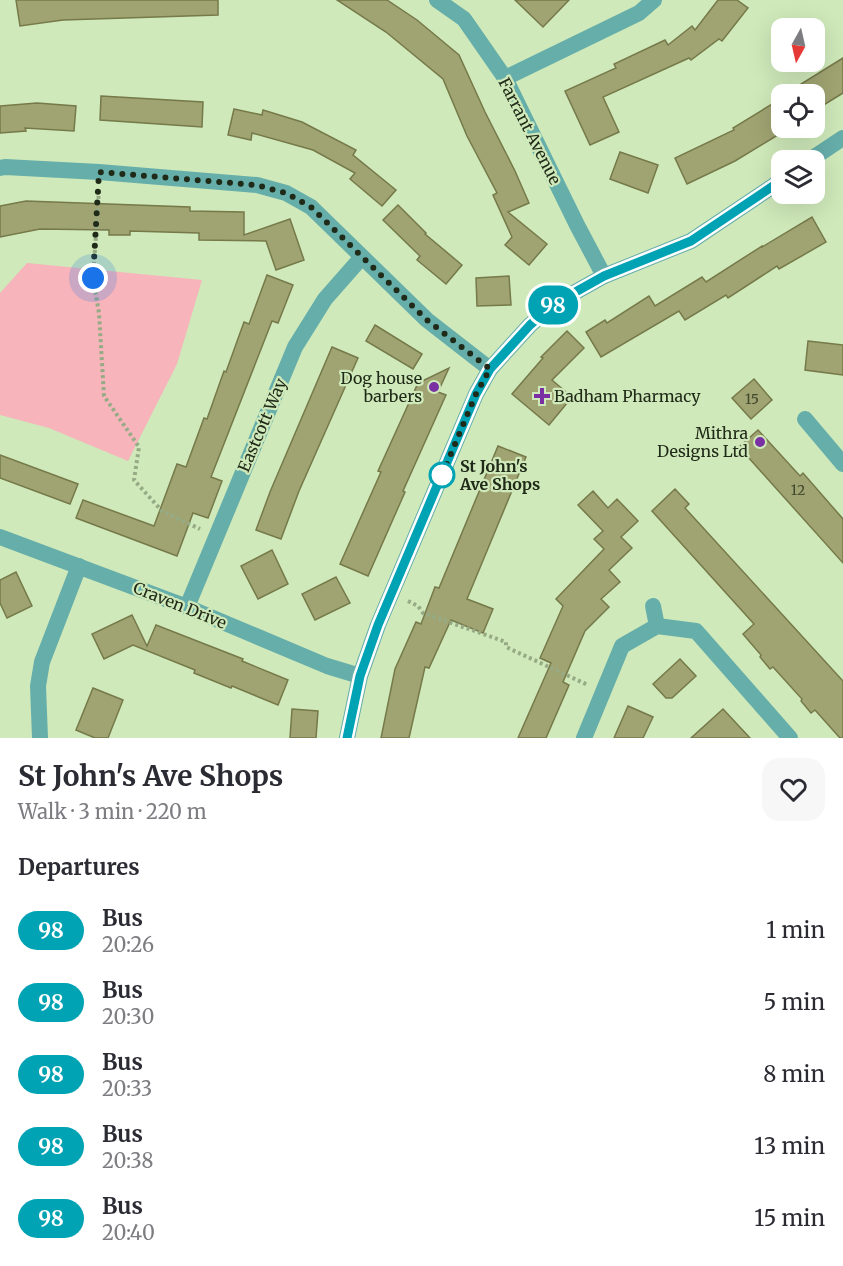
<!DOCTYPE html>
<html lang="en">
<head>
<meta charset="utf-8">
<style>
  body { margin:0; font-family:Merriweather,serif; background:#f7f7f7; color:#2b2b33; height:100vh; display:flex; flex-direction:column; font-size:22px; white-space:nowrap }
  * { box-sizing:border-box; margin:0 }
  p { font-size:20px; color:#7c7c81 }
  .icon { flex:none; width:33px; height:33px; fill:none; stroke:currentColor; stroke-width:2; stroke-linecap:round; stroke-linejoin:round }
  .map { position:relative; height:738px; overflow:hidden }
  .details { display:flex; flex-direction:column; background:#fff; flex:1 }
  .details>* { flex:none }
  .badge { padding:0 12px; border-radius:20px; font-size:21px; line-height:39px }
  .needle { width:39px; rotate:188deg }
  .tools { position:absolute; left:771px; top:18px; display:grid; gap:12px }
  .tools a { display:grid; place-items:center; width:54px; height:54px; border-radius:12px; background:#fff; box-shadow:0 6px 24px #0002; font-size:30px }
  .you { position:absolute; width:30px; height:30px; margin:-15px; border:4px solid #fff; border-radius:50%; background:#1a73e8; box-shadow:0 0 0 9px #1a73e833 }
  .map>.badge { position:absolute; translate:-50% -50%; box-shadow:0 0 0 3px #fff }
  h2 { padding:0 18px; font-size:22px; line-height:54px }
  .round { display:grid; place-items:center; flex:none; width:63px; height:63px; border-radius:18px; background:#f7f7f7 }
  .summary { display:flex; align-items:center; justify-content:space-between; height:102px; padding:0 18px }
  h1 { font-size:28px; font-weight:700; line-height:45px }
  ul { padding:0; list-style:none }
  li { display:flex; align-items:center; gap:18px; height:72px; padding:0 18px }
  li div { flex:1 }
  li b { display:block; font-size:22px }
  li em { font-style:normal }
  li .badge { min-width:66px; font-weight:700; text-align:center }
  .map>svg:first-child { display:block }
  .green { fill:#f7b4bb }
  .building { fill:#a0a472; stroke:#767949; stroke-width:1.5 }
  .lines { fill:none; stroke-linecap:round; stroke-linejoin:round }
  .path { stroke:#96ab85; stroke-width:4; stroke-dasharray:3 3; stroke-linecap:butt }
  .minor { stroke:#66aeaa; stroke-width:16 }
  .tertiary { stroke:#66aeaa; stroke-width:16 }
  .line-casing { stroke:#fff; stroke-width:14 }
  .line { stroke:#00a3b4; stroke-width:9 }
  .walk { stroke:#202a18; stroke-width:6; stroke-dasharray:0 10.8 }
  .poi-dot { fill:#7a30a2; stroke:#cfe9ba; stroke-width:2 }
  .stop-dot { fill:#fff; stroke:#00a3b4; stroke-width:3 }
  .labels { text-anchor:middle; dominant-baseline:central; stroke-width:4.5; stroke-linejoin:round; paint-order:stroke }
  .number-label { font-size:14px; fill:#40482e }
  .street-label { font-size:16px; fill:#202a18; stroke:#cfe9ba }
  .poi-label { font-size:16px; fill:#202a18; stroke:#cfe9ba; text-anchor:end }
  .stop-label { font-size:16px; font-weight:bold; fill:#202a18; stroke:#cfe9ba; text-anchor:start }
</style>
</head>
<body>
<div class="map">
<svg width="843" height="738" viewBox="0 0 843 738">
  <rect width="100%" height="100%" fill="#cfe9ba"/>
  <!-- green -->
  <polygon class="green" points="27,263 202,280 177,364 128,461 49,428 0,415 0,293"/>
  <!-- building -->
  <g class="building">
    <polygon points="16,0 218,0 218,15 63,20 20,26"/>
    <polygon points="337,0 387,0 417,20 459,55 485,112 515,171 529,203 508,212 547,244 529,265 505,245 512,237 493,195 497,193 467,136 443,79 386,32"/>
    <polygon points="515,0 569,0 543,27"/>
    <polygon points="718,0 737,0 748,8 722,41 719,39 691,60 689,58 603,97 619,132 590,145 565,91 616,68 614,64 665,40 668,45 692,26 695,30"/>
    <polygon points="843,58 843,93 814,111 814,94 785,94"/>
    <polygon points="101,96 203,102 202,127 100,120"/>
    <polygon points="782,98 781,133 735,161 687,184 675,158 734,130 733,128"/>
    <polygon points="37,103 76,106 74,131 25,128 26,131 0,133 0,106"/>
    <polygon points="234,109 262,115 263,110 302,122 356,150 353,155 396,190 382,206 350,179 355,173 313,150 252,133 251,140 228,135"/>
    <polygon points="620,152 658,165 648,193 610,179"/>
    <polygon points="26,201 190,207 190,211 244,212 244,235 290,219 304,260 276,270 266,241 199,240 199,233 130,231 130,235 109,235 109,230 40,229 0,237 0,206"/>
    <polygon points="398,205 426,233 425,234 462,265 446,284 417,260 420,256 383,220"/>
    <polygon points="812,217 826,242 779,269 777,266 728,298 726,295 685,320 679,311 601,357 586,332 605,320 607,323 649,296 655,306 702,277 706,282 762,246 762,247"/>
    <polygon points="267,275 293,285 278,323 272,321 211,477 222,481 208,518 193,513 177,556 76,518 83,500 154,526 177,464 186,467 204,418 207,419 224,371 226,372 244,322 249,324"/>
    <polygon points="509,276 511,305 477,306 476,278"/>
    <polygon points="375,325 422,354 413,369 366,341"/>
    <polygon points="567,331 584,348 552,380 572,397 549,425 512,394 543,358 541,357"/>
    <polygon points="808,341 843,345 843,375 805,370"/>
    <polygon points="332,347 358,358 299,491 281,539 256,530 270,492"/>
    <polygon points="449,368 438,392 446,395 403,491 405,492 368,576 340,564 381,472 378,471 418,383"/>
    <polygon points="754,379 772,400 751,419 732,398"/>
    <polygon points="758,430 800,476 803,473 843,519 843,563 739,447"/>
    <polygon points="498,446 526,457 467,599 493,609 483,633 451,620 429,668 425,667 409,738 381,738 395,669 416,622 421,624 435,587 439,588"/>
    <polygon points="0,455 78,484 70,504 0,478"/>
    <polygon points="675,489 689,504 685,508 843,681 843,738 840,738 815,710 811,713 801,701 802,699 773,667 770,669 760,657 761,655 743,634 754,624 652,511"/>
    <polygon points="593,491 608,508 617,499 638,521 621,537 632,548 609,570 620,582 601,599 609,607 585,631 563,682 569,685 546,738 518,738 551,663 540,658 563,606 556,599 604,549 594,539 603,531 578,505"/>
    <polygon points="272,550 288,584 258,599 241,566"/>
    <polygon points="16,572 32,606 7,618 0,603 0,580"/>
    <polygon points="336,577 350,603 315,620 302,594"/>
    <polygon points="132,615 147,646 156,625 243,659 242,661 288,680 278,705 232,686 231,688 194,673 195,670 133,645 104,659 92,634"/>
    <polygon points="680,659 696,676 672,698 666,698 653,684"/>
    <polygon points="93,688 123,700 108,738 95,738 76,730"/>
    <polygon points="628,706 653,717 643,738 614,738"/>
    <polygon points="292,709 318,711 316,738 290,738"/>
    <polygon points="723,709 750,738 691,738"/>
  </g>
  <g class="lines">
    <!-- path -->
    <g class="path">
      <polyline points="99,190 93,278 99,313 104,396 139,447 134,480 162,511 200,529"/>
      <polyline points="408,601 418,606 423,613 506,642 506,647 588,685"/>
    </g>
    <!-- minor -->
    <g class="minor">
      <polyline points="437,0 464,19 505,78 577,225 604,276"/>
      <polyline points="505,78 639,13 654,0"/>
      <polyline points="0,168 5,167 99,172 257,185 286,193 311,207 427,320 490,369"/>
      <polyline points="805,419 843,464"/>
      <polyline points="0,537 187,607 327,666 360,676"/>
      <polyline points="653,606 657,626"/>
      <polyline points="187,607 295,347 325,299 362,257"/>
      <polyline points="40,738 38,686 42,662 79,566"/>
      <polyline points="584,738 622,646 657,626 696,631 790,738"/>
    </g>
    <!-- tertiary -->
    <g class="tertiary">
      <polyline points="810,160 843,138"/>
      <polyline points="347,738 360,676 378,625 476,394 490,369 530,325 554,304 604,276 691,241 782,180"/>
    </g>
  </g>
  <g class="lines">
    <!-- line casing -->
    <g class="line-casing">
      <polyline id="line" points="347,738 360,676 378,625 476,394 490,369 530,325 554,304 604,276 691,241 782,180"/>
    </g>
    <!-- line -->
    <use href="#line" class="line"/>
    <!-- walk -->
    <polyline class="walk" points="93,278 99,172 256,185 286,193 311,207 427,320 490,369 476,394 442,475"/>
  </g>
  <!-- markers -->
  <g class="poi-dot">
    <circle cx="434" cy="387" r="6"/>
    <path d="M539 387h6v6h6v6h-6v6h-6v-6h-6v-6h6z"/>
    <circle cx="760" cy="442" r="6"/>
  </g>
  <circle class="stop-dot" cx="442" cy="475" r="12"/>
  <g class="labels">
    <!-- number labels -->
    <g class="number-label">
      <text x="752" y="399">15</text>
      <text x="798" y="490">12</text>
    </g>
    <!-- street labels -->
    <g class="street-label">
      <text transform="translate(530 131) rotate(63)">Farrant Avenue</text>
      <text transform="translate(262 425) rotate(-67)">Eastcott Way</text>
      <text transform="translate(180 605) rotate(22)">Craven Drive</text>
    </g>
    <!-- poi labels -->
    <g class="poi-label">
      <text x="422" y="378">Dog house<tspan x="422" dy="18">barbers</tspan></text>
      <text x="554" y="396" text-anchor="start">Badham Pharmacy</text>
      <text x="748" y="433">Mithra<tspan x="748" dy="18">Designs Ltd</tspan></text>
    </g>
    <!-- stop labels -->
    <g class="stop-label">
      <text x="460" y="466">St John's<tspan x="460" dy="18">Ave Shops</tspan></text>
    </g>
  </g>
</svg>
<div class="tools">
<a><svg class="needle" viewBox="-14 -14 28 28"><path d="M0-13l5 13h-10z" fill="#e53935"/><path d="M0 13l5-13h-10z" fill="#7c7c81"/></svg></a>
<a><svg class="icon" aria-label="locate" viewBox="0 0 24 24"><circle cx="12" cy="12" r="6"/><path d="M12 2v4M12 18v4M2 12h4M18 12h4"/></svg></a>
<a><svg class="icon" aria-label="layers" viewBox="0 0 24 24"><path d="M12 4l9 5-9 5-9-5zM3 14l9 5 9-5"/></svg></a>
</div>
<div class="you" style="left:93px;top:278px"></div>
<b class="badge" style="left:553px;top:305px;background:#00a3b4;color:#fff">98</b>
</div>
<section class="details">
<div class="summary"><div><h1>St John's Ave Shops</h1><p>Walk · 3 min · 220 m</p></div><a class="round"><svg class="icon" aria-label="heart" viewBox="0 0 24 24"><path d="M12 20l-8-8c-3-5 5-10 8-4 3-6 11-1 8 4z"/></svg></a></div>
<h2>Departures</h2>
<ul>
<li><span class="badge" style="background:#00a3b4;color:#fff">98</span><div><b>Bus</b><p>20:26</p></div><em>1 min</em></li>
<li><span class="badge" style="background:#00a3b4;color:#fff">98</span><div><b>Bus</b><p>20:30</p></div><em>5 min</em></li>
<li><span class="badge" style="background:#00a3b4;color:#fff">98</span><div><b>Bus</b><p>20:33</p></div><em>8 min</em></li>
<li><span class="badge" style="background:#00a3b4;color:#fff">98</span><div><b>Bus</b><p>20:38</p></div><em>13 min</em></li>
<li><span class="badge" style="background:#00a3b4;color:#fff">98</span><div><b>Bus</b><p>20:40</p></div><em>15 min</em></li>
</ul>
</section>
</body>
</html>
